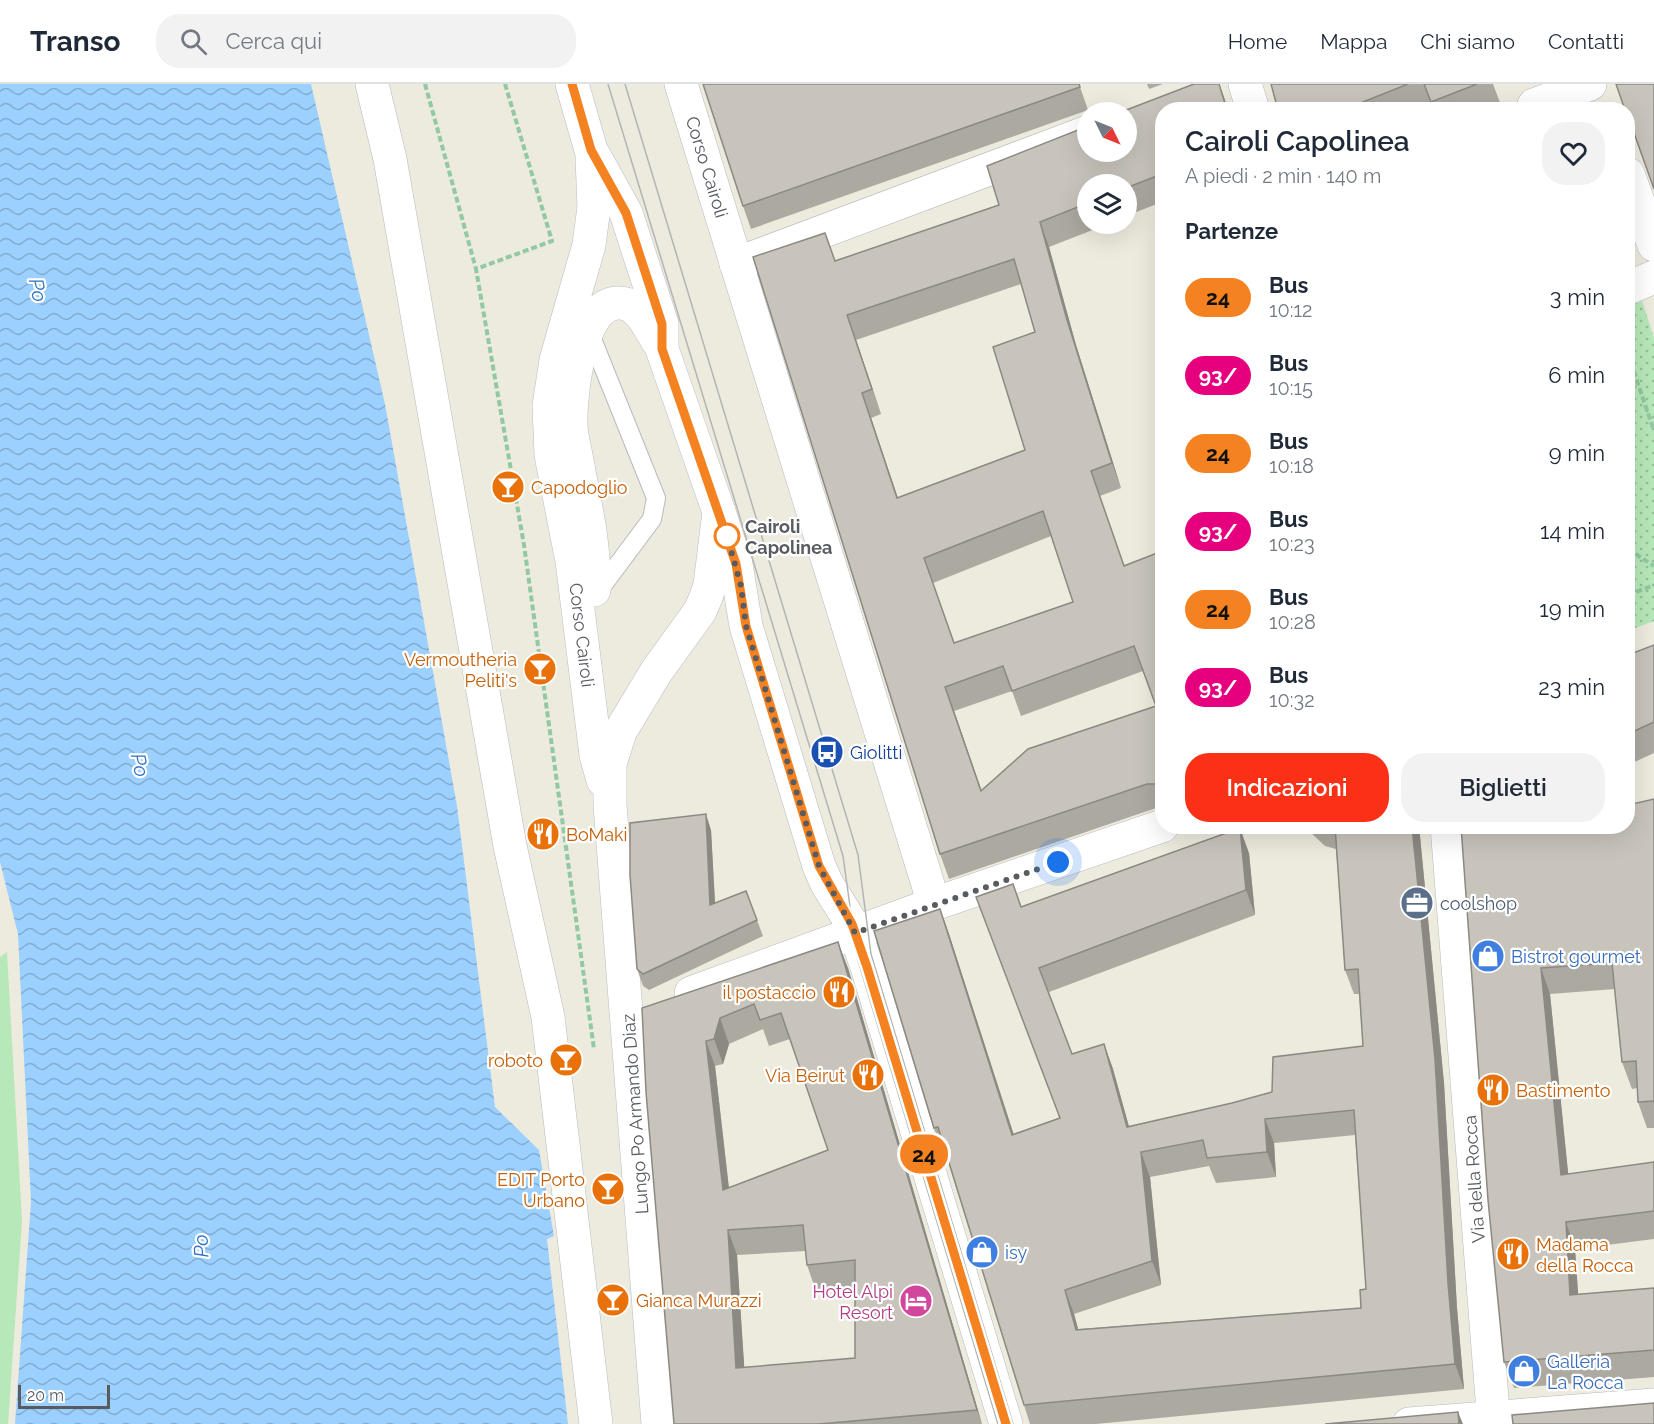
<!DOCTYPE html>
<html lang="it">
<head>
<meta charset="utf-8">
<style>
  body { margin:0; font-family:Raleway,sans-serif; background:#f2f2f3; color:#1f2937; height:100vh; display:flex; flex-direction:column; font-size:22px; white-space:nowrap }
  * { box-sizing:border-box; margin:0 }
  p { font-size:20px; color:#747a83 }
  .icon { flex:none; width:33px; height:33px; fill:none; stroke:currentColor; stroke-width:2; stroke-linecap:round; stroke-linejoin:round }
  .map { position:relative; flex:1; overflow:hidden }
  .sheet { position:absolute; left:1155px; top:18px; width:480px; height:732px; display:flex; flex-direction:column; background:#fff; border-radius:24px; box-shadow:0 6px 24px #0002 }
  .sheet>* { flex:none }
  .badge { padding:0 12px; border-radius:20px; font-size:21px; line-height:39px }
  .needle { width:39px; rotate:133deg }
  .fabs { position:absolute; left:1077px; top:18px; display:grid; gap:12px }
  .fabs a { display:grid; place-items:center; width:60px; height:60px; border-radius:50%; background:#fff; box-shadow:0 6px 24px #0002; font-size:30px }
  .scale { position:absolute; left:18px; bottom:15px; width:92px; box-sizing:border-box; padding-left:6px; border:3px solid #585c61; border-top:0; font-size:16px; line-height:21px; white-space:nowrap; color:#585c61; -webkit-text-stroke:4px #fff; paint-order:stroke }
  .you { position:absolute; width:30px; height:30px; margin:-15px; border:4px solid #fff; border-radius:50%; background:#1a73e8; box-shadow:0 0 0 9px #1a73e833 }
  .map>.badge { position:absolute; translate:-50% -50%; box-shadow:0 0 0 3px #fff }
  h2 { padding:0 30px; font-size:22px; line-height:54px }
  .round { display:grid; place-items:center; flex:none; width:63px; height:63px; border-radius:24px; background:#f2f2f3 }
  .overview { display:flex; align-items:center; justify-content:space-between; height:102px; padding:0 30px }
  h1 { font-size:28px; font-weight:600; line-height:45px }
  .action { display:flex; gap:12px; margin-top:auto; padding:12px 30px }
  .action a { flex:1; height:69px; border-radius:24px; background:#fa3116; color:#fff; font-size:24px; font-weight:600; line-height:69px; text-align:center }
  .action a+a { background:#f2f2f3; color:#1f2937 }
  ul { padding:0; list-style:none }
  li { display:flex; align-items:center; gap:18px; height:78px; padding:0 30px }
  li div { flex:1 }
  li b { display:block; font-size:22px }
  li em { font-style:normal }
  li .badge { min-width:66px; font-weight:700; text-align:center }
  header { display:flex; align-items:center; gap:36px; box-sizing:border-box; height:84px; padding:0 30px; background:#fff; border-bottom:2px solid #e0e1e3 }
  header strong { font-size:28px }
  nav { display:flex; gap:33px; margin-inline-start:auto; font-size:21px }
  .search { width:420px; height:54px; background:#f2f2f3; display:flex; align-items:center; gap:15px; box-sizing:border-box; padding:0 21px; border-radius:24px; color:#747a83; font-size:22px }
  .map>svg:first-child { display:block }
  .park { fill:url(#park-dots) }
  .pitch { fill:#b7e8b9 }
  .water { fill:url(#water-waves) }
  .lines { fill:none; stroke-linecap:round; stroke-linejoin:round }
  .lane-casing { stroke:#b7babf; stroke-width:20 }
  .street-casing { stroke:#b7babf; stroke-width:34 }
  .secondary-casing { stroke:#b9bdc5; stroke-width:34 }
  .path { stroke:#90c9a2; stroke-width:4; stroke-dasharray:6 3; stroke-linecap:butt }
  .lane { stroke:#fff; stroke-width:18 }
  .street { stroke:#fff; stroke-width:33 }
  .secondary { stroke:#fff; stroke-width:33 }
  .tram { stroke:#b3b4b4; stroke-width:1.5 }
  .wall { fill:#aca9a1; fill-rule:evenodd }
  .shaded-wall { fill:#8c8983 }
  .building { fill:#c8c4bb; stroke:#8c8983; stroke-width:1.5; fill-rule:evenodd }
  .line-casing { stroke:#fff; stroke-width:14 }
  .line { stroke:#f58220; stroke-width:9 }
  .walk { stroke:#585c61; stroke-width:6; stroke-dasharray:0 10.8 }
  .stop-dot { fill:#fff; stroke:#f58220; stroke-width:3 }
  .labels { text-anchor:middle; dominant-baseline:central; stroke-width:4.5; stroke-linejoin:round; paint-order:stroke }
  .street-label { font-size:18px; fill:#585c61; stroke:#fff }
  .food-label { font-size:18px; fill:#c56008; stroke:#fff; text-anchor:start }
  .stop-label { font-size:18px; font-weight:bold; fill:#585c61; stroke:#fff; text-anchor:start }
  .transit-label { font-size:18px; fill:#164399; stroke:#fff; text-anchor:start }
  .service-label { font-size:18px; fill:#4e5e75; stroke:#fff; text-anchor:start }
  .shop-label { font-size:18px; fill:#366cbe; stroke:#fff; text-anchor:start }
  .hotel-label { font-size:18px; fill:#b23c85; stroke:#fff; text-anchor:end }
  .water-label { font-size:20px; font-style:italic; fill:#3174c5; stroke:#fff }
</style>
</head>
<body>
<header>
<strong>Transo</strong>
<div class="search"><svg class="icon" aria-label="search" viewBox="0 0 24 24"><circle cx="10" cy="10" r="6"/><path d="M15 15l6 6"/></svg>Cerca qui</div>
<nav><a>Home</a><a>Mappa</a><a>Chi siamo</a><a>Contatti</a></nav>
</header>
<div class="map">
<svg width="1654" height="1340" viewBox="0 0 1654 1340">
  <defs>
    <pattern id="park-dots" width="8" height="8" patternUnits="userSpaceOnUse" patternTransform="scale(1.5)"><rect width="8" height="8" fill="#b7e8b9"/><path d="M2 2h.1M6 6h.1" fill="none" stroke="#98bf9a" stroke-width="1.8" stroke-linecap="round"/></pattern>
    <pattern id="water-waves" width="16" height="10" patternUnits="userSpaceOnUse" patternTransform="scale(1.5)"><rect width="16" height="10" fill="#9cd0ff"/><path d="M0 5q4-4 8 0t8 0" fill="none" stroke="#82acd2"/></pattern>
  </defs>
  <rect width="100%" height="100%" fill="#edeade"/>
  <!-- park -->
  <polygon class="park" points="1642,217 1654,254 1654,537 1628,547 1628,222"/>
  <!-- pitch -->
  <polygon class="pitch" points="7,868 22,1137 8,1340 0,1340 0,873"/>
  <!-- water -->
  <polygon class="water" points="0,0 311,0 385,320 457,722 495,1023 539,1066 554,1152 547,1155 568,1340 15,1340 31,1118 18,850 0,778"/>
  <g class="lines">
    <!-- lane casing -->
    <g class="lane-casing">
      <polyline id="lane" points="588,245 656,414 652,435 596,510"/>
    </g>
    <!-- street casing -->
    <g class="street-casing">
      <g id="street">
        <polyline points="372,0 390,75 510,762 548,933 596,1340"/>
        <polyline points="681,0 934,820"/>
        <polyline points="1245,0 1253,26"/>
        <polyline points="1534,21 1590,0"/>
        <polyline points="1628,90 1654,161"/>
        <polyline points="736,180 1088,48"/>
        <polyline points="1628,204 1654,193"/>
        <polyline points="719,428 736,480 746,542 819,782 827,800 852,840 867,883 1006,1340"/>
        <polyline points="1447,742 1494,1340"/>
        <polyline points="691,909 934,820 1162,742"/>
        <polyline points="1409,1340 1654,1321"/>
      </g>
    </g>
    <!-- secondary casing -->
    <g class="secondary-casing">
      <g id="secondary">
        <polyline points="572,0 591,66 626,129 662,240 662,265 719,428 710,501 706,513 700,527 656,588 620,648 610,680 610,721 658,1340"/>
        <polyline points="592,74 594,123 589,161 556,276 549,322 551,371 572,477 596,671 603,696"/>
        <path d="M 594,506 C 595,466 587,427 579,388 C 577,373 572,357 571,342 C 570,313 579,218 619,219 C 639,219 648,242 658,258"/>
      </g>
    </g>
    <!-- path -->
    <g class="path">
      <polyline points="425,0 476,185"/>
      <polyline points="505,0 552,157 476,185 524,461 594,965"/>
      <polyline points="1628,270 1654,347"/>
      <polyline points="1628,465 1654,482"/>
      <polyline points="1628,511 1654,501"/>
    </g>
    <!-- lane -->
    <use href="#lane" class="lane"/>
    <!-- street -->
    <use href="#street" class="street"/>
    <!-- secondary -->
    <use href="#secondary" class="secondary"/>
    <!-- tram -->
    <g class="tram">
      <polyline points="608,0 843,772 857,873 998,1340"/>
      <polyline points="625,0 858,771 871,870 1013,1340"/>
    </g>
  </g>
  <!-- wall -->
  <g class="wall">
    <polygon points="1079,0 1088,26 751,145 743,122"/>
    <polygon points="1147,0 1163,0 1149,5"/>
    <path d="M 1194,0 L 1219,0 L 1228,26 L 1162,26 L 1162,118 L 1126,132 L 1126,100 L 1088,100 L 1088,140 L 1108,140 L 1049,163 L 1076,261 L 1121,404 L 1100,412 L 1124,481 L 1162,467 L 1162,724 L 1156,724 L 949,795 L 940,770 L 753,173 L 825,149 L 835,177 L 999,121 L 987,82 L 1088,42 L 1088,68 L 1126,68 L 1126,28 L 1121,28 ZM 1021,200 L 1035,248 L 993,263 L 1025,366 L 898,414 L 871,334 L 881,330 L 856,256 ZM 1051,452 L 1073,518 L 954,559 L 933,499 ZM 1143,587 L 1156,622 L 1028,665 L 981,706 L 954,627 L 1012,607 L 1021,632 Z"/>
    <polygon points="1271,0 1493,0 1502,24 1498,26 1433,26 1432,24 1430,26 1278,26"/>
    <polygon points="1654,561 1654,669 1628,681 1628,571"/>
    <polygon points="1654,715 1654,1044 1647,1044 1638,1018 1637,1004 1632,1005 1622,978 1615,905 1550,910 1568,1090 1654,1078 1654,1155 1575,1165 1578,1210 1654,1204 1654,1293 1514,1304 1504,1278 1461,742 1628,742"/>
    <path d="M 1308,742 L 1419,742 L 1444,999 L 1457,1224 L 1464,1305 L 1096,1340 L 1030,1340 L 1024,1321 L 945,1068 L 943,1069 L 934,1044 L 940,825 L 949,850 L 1013,1050 L 1059,1034 L 1022,823 L 1249,769 L 1255,831 L 1049,908 L 1072,970 L 1104,960 L 1113,985 L 1129,1043 L 1232,1019 L 1272,1008 L 1363,962 L 1359,910 L 1354,910 L 1345,886 L 1336,765 L 1325,762 L 1310,748 ZM 1355,1051 L 1366,1205 L 1361,1224 L 1078,1245 L 1074,1230 L 1161,1201 L 1150,1093 L 1209,1082 L 1216,1099 L 1276,1093 L 1274,1059 Z"/>
    <polygon points="711,746 715,819 746,807 763,852 649,906 643,902 637,885"/>
    <path d="M 848,884 L 982,1340 L 674,1340 L 642,924 ZM 763,945 L 769,962 L 790,955 L 828,1066 L 729,1104 L 715,982 L 723,980 L 729,960 ZM 805,1167 L 807,1181 L 816,1207 L 855,1203 L 855,1274 L 744,1283 L 737,1171 Z"/>
  </g>
  <!-- shaded-wall -->
  <g class="shaded-wall">
    <polygon points="1219,0 1225,16 1228,26 1227,26"/>
    <polygon points="1040,138 1049,163 1076,261 1121,404 1112,379 1067,236"/>
    <polygon points="847,231 856,256 881,330 872,305"/>
    <polygon points="862,309 871,334 906,439 897,414"/>
    <polygon points="945,603 954,627 990,731 981,707"/>
    <polygon points="706,730 711,746 716,837 710,821"/>
    <polygon points="1412,742 1419,742 1444,999 1457,1224 1464,1305 1455,1280 1448,1199"/>
    <polygon points="1240,744 1249,769 1255,831 1246,806"/>
    <polygon points="940,825 949,850 1022,1076 1012,1051"/>
    <polygon points="838,858 848,884 982,1340 977,1326"/>
    <polygon points="1541,884 1550,910 1571,1117 1561,1091"/>
    <polygon points="720,934 729,960 723,980 714,955"/>
    <polygon points="706,957 715,982 732,1132 723,1106"/>
    <polygon points="1104,960 1113,985 1136,1068 1127,1043"/>
    <polygon points="1265,1035 1274,1059 1276,1093 1267,1068"/>
    <polygon points="1141,1068 1150,1093 1161,1201 1152,1177"/>
    <polygon points="1566,1138 1575,1165 1580,1237 1570,1211"/>
    <polygon points="728,1146 737,1171 746,1310 736,1284"/>
    <polygon points="1065,1206 1074,1230 1085,1270 1076,1246"/>
    <polygon points="1458,1328 1463,1340 1459,1340"/>
  </g>
  <!-- building -->
  <g class="building">
    <polygon points="703,0 1079,0 1080,3 743,122"/>
    <path d="M 1194,0 L 1219,0 L 1227,26 L 1162,26 L 1162,90 L 1126,104 L 1126,100 L 1088,100 L 1088,119 L 1040,138 L 1067,236 L 1112,379 L 1091,387 L 1124,482 L 1162,467 L 1162,698 L 1158,700 L 1147,700 L 940,770 L 753,173 L 825,149 L 835,177 L 999,121 L 987,82 L 1088,42 L 1088,68 L 1126,68 L 1126,28 L 1121,28 ZM 1014,175 L 1035,248 L 993,263 L 1025,366 L 897,414 L 862,309 L 872,305 L 847,231 ZM 1043,427 L 1073,518 L 954,559 L 924,474 ZM 1134,562 L 1156,622 L 1028,665 L 981,707 L 945,603 L 1003,582 L 1012,607 Z"/>
    <polygon points="1271,0 1408,0 1343,26 1278,26"/>
    <polygon points="1424,0 1477,0 1431,18"/>
    <polygon points="1616,0 1654,0 1654,105 1628,32 1628,26 1625,26"/>
    <polygon points="1654,561 1654,638 1628,650 1628,571"/>
    <polygon points="1654,715 1654,1017 1638,1018 1636,977 1622,978 1612,879 1541,884 1561,1091 1654,1078 1654,1127 1566,1138 1570,1211 1654,1204 1654,1266 1504,1278 1488,1116 1461,742 1628,742 1628,721"/>
    <polygon points="706,730 710,821 746,807 757,836 643,890 637,885 630,791 630,739"/>
    <path d="M 1335,742 L 1412,742 L 1435,975 L 1448,1199 L 1455,1280 L 1024,1321 L 938,1043 L 934,1044 L 874,847 L 940,825 L 1012,1051 L 1060,1034 L 976,813 L 1013,800 L 1021,823 L 1240,744 L 1246,806 L 1039,884 L 1072,970 L 1104,960 L 1127,1043 L 1232,1019 L 1272,1008 L 1273,973 L 1363,962 L 1358,885 L 1345,886 ZM 1354,1026 L 1366,1205 L 1360,1206 L 1361,1224 L 1076,1246 L 1065,1206 L 1152,1177 L 1141,1068 L 1203,1056 L 1207,1074 L 1267,1068 L 1265,1035 Z"/>
    <path d="M 838,858 L 977,1326 L 819,1340 L 674,1340 L 646,1008 L 642,924 ZM 754,920 L 760,936 L 781,929 L 828,1066 L 723,1106 L 706,957 L 714,955 L 720,934 ZM 803,1141 L 807,1181 L 855,1176 L 855,1274 L 736,1284 L 728,1146 Z"/>
    <polygon points="1654,1319 1654,1340 1513,1340 1512,1331"/>
    <polygon points="1458,1328 1459,1340 1325,1340"/>
  </g>
  <g class="lines">
    <!-- line casing -->
    <g class="line-casing">
      <polyline id="line" points="572,0 591,66 626,129 662,240 662,265 736,480 746,542 819,782 852,840 867,883 1006,1340"/>
    </g>
    <!-- line -->
    <use href="#line" class="line"/>
    <!-- walk -->
    <polyline class="walk" points="727,452 725,445 741,502 746,542 819,782 855,849 1058,778"/>
  </g>
  <!-- icons -->
  <defs>
    <g id="bar-disc" transform="scale(1.725)"><circle r="9.5" fill="#e8710a" stroke="#fff"/><path d="M-6-5H6L.8 .8V4.5H3.5V6h-7V4.5H-.8V.8Z" fill="#fff"/></g>
    <g id="bus-disc" transform="scale(1.725)"><circle r="9.5" fill="#1a4fb4" stroke="#fff"/><path d="M-5-6H5V4H4V6H2V4H-2V6H-4V4H-5ZM-3.5-4V0h7V-4ZM-3.5 1.2v1.5H-2V1.2ZM2 1.2v1.5H3.5V1.2Z" fill="#fff"/></g>
    <g id="restaurant-disc" transform="scale(1.725)"><circle r="9.5" fill="#e8710a" stroke="#fff"/><path d="M-5-6h1v4h1v-4h1v4h1v-4h1v5L-1.5 .5V6h-2V.5L-5-1ZM5-6V6H3V1.5H1.5Q1.5-4 5-6Z" fill="#fff"/></g>
    <g id="office-disc" transform="scale(1.725)"><circle r="9.5" fill="#5c6f8a" stroke="#fff"/><path d="M-6-3h4V-5.5h4V-3h4V5H-6ZM-1-4.5V-3h2v-1.5ZM-6 0V1H6V0Z" fill="#fff"/></g>
    <g id="shop-disc" transform="scale(1.725)"><circle r="9.5" fill="#3f7fe0" stroke="#fff"/><path d="M-5-2.5h2.3a2.7 3.5 0 0 1 5.4 0H5L5.5 6h-11ZM-1.5-2.5h3a1.5 2.3 0 0 0-3 0Z" fill="#fff"/></g>
    <g id="hotel-disc" transform="scale(1.725)"><circle r="9.5" fill="#d1479c" stroke="#fff"/><path d="M-6-4.5h1.5V1H6V5H4.5V3h-9V5H-6ZM-4 0a1.8 1.8 0 1 1 3.6 0ZM.5 0V-2.5h3Q6-2.5 6 0Z" fill="#fff"/></g>
  </defs>
  <g fill-rule="evenodd">
    <use href="#bar-disc" x="508" y="403"/>
    <use href="#bar-disc" x="540" y="585"/>
    <use href="#bus-disc" x="827" y="668"/>
    <use href="#restaurant-disc" x="543" y="750"/>
    <use href="#office-disc" x="1417" y="819"/>
    <use href="#shop-disc" x="1488" y="872"/>
    <use href="#restaurant-disc" x="839" y="908"/>
    <use href="#bar-disc" x="566" y="976"/>
    <use href="#restaurant-disc" x="868" y="991"/>
    <use href="#restaurant-disc" x="1493" y="1006"/>
    <use href="#bar-disc" x="608" y="1105"/>
    <use href="#shop-disc" x="982" y="1168"/>
    <use href="#restaurant-disc" x="1513" y="1170"/>
    <use href="#bar-disc" x="613" y="1216"/>
    <use href="#hotel-disc" x="916" y="1217"/>
    <use href="#shop-disc" x="1524" y="1287"/>
  </g>
  <!-- markers -->
  <circle class="stop-dot" cx="727" cy="452" r="12"/>
  <g class="labels">
    <!-- street labels -->
    <g class="street-label">
      <text transform="translate(707 83) rotate(73)">Corso Cairoli</text>
      <text transform="translate(582 551) rotate(83)">Corso Cairoli</text>
      <text transform="translate(635 1030) rotate(-94)">Lungo Po Armando Diaz</text>
      <text transform="translate(1474 1095) rotate(-94)">Via della Rocca</text>
    </g>
    <!-- food labels -->
    <g class="food-label">
      <text x="531" y="403">Capodoglio</text>
      <text x="517" y="575" text-anchor="end">Vermoutheria<tspan x="517" dy="21">Peliti's</tspan></text>
      <text x="566" y="750">BoMaki</text>
      <text x="816" y="908" text-anchor="end">il postaccio</text>
      <text x="543" y="976" text-anchor="end">roboto</text>
      <text x="845" y="991" text-anchor="end">Via Beirut</text>
      <text x="1516" y="1006">Bastimento</text>
      <text x="585" y="1095" text-anchor="end">EDIT Porto<tspan x="585" dy="21">Urbano</tspan></text>
      <text x="1536" y="1160">Madama<tspan x="1536" dy="21">della Rocca</tspan></text>
      <text x="636" y="1216">Gianca Murazzi</text>
    </g>
    <!-- stop labels -->
    <g class="stop-label">
      <text x="745" y="442">Cairoli<tspan x="745" dy="21">Capolinea</tspan></text>
    </g>
    <!-- transit labels -->
    <g class="transit-label">
      <text x="850" y="668">Giolitti</text>
    </g>
    <!-- service labels -->
    <g class="service-label">
      <text x="1440" y="819">coolshop</text>
    </g>
    <!-- shop labels -->
    <g class="shop-label">
      <text x="1511" y="872">Bistrot gourmet</text>
      <text x="1005" y="1168">isy</text>
      <text x="1547" y="1277">Galleria<tspan x="1547" dy="21">La Rocca</tspan></text>
    </g>
    <!-- hotel labels -->
    <g class="hotel-label">
      <text x="893" y="1207">Hotel Alpi<tspan x="893" dy="21">Resort</tspan></text>
    </g>
    <!-- water labels -->
    <g class="water-label">
      <text transform="translate(38 206) rotate(78)">Po</text>
      <text transform="translate(140 681) rotate(78)">Po</text>
      <text transform="translate(201 1162) rotate(-93)">Po</text>
    </g>
  </g>
</svg>
<div class="fabs">
<a><svg class="needle" viewBox="-14 -14 28 28"><path d="M0-13l5 13h-10z" fill="#e53935"/><path d="M0 13l5-13h-10z" fill="#747a83"/></svg></a>
<a><svg class="icon" aria-label="layers" viewBox="0 0 24 24"><path d="M12 4l9 5-9 5-9-5zM3 14l9 5 9-5"/></svg></a>
</div>
<div class="scale">20 m</div>
<div class="you" style="left:1058px;top:778px"></div>
<b class="badge" style="left:924px;top:1070px;background:#f58220;color:#111">24</b>
<section class="sheet">
<div class="overview"><div><h1>Cairoli Capolinea</h1><p>A piedi · 2 min · 140 m</p></div><a class="round"><svg class="icon" aria-label="heart" viewBox="0 0 24 24"><path d="M12 20l-8-8c-3-5 5-10 8-4 3-6 11-1 8 4z"/></svg></a></div>
<h2>Partenze</h2>
<ul>
<li><span class="badge" style="background:#f58220;color:#111">24</span><div><b>Bus</b><p>10:12</p></div><em>3 min</em></li>
<li><span class="badge" style="background:#e6007e;color:#fff">93/</span><div><b>Bus</b><p>10:15</p></div><em>6 min</em></li>
<li><span class="badge" style="background:#f58220;color:#111">24</span><div><b>Bus</b><p>10:18</p></div><em>9 min</em></li>
<li><span class="badge" style="background:#e6007e;color:#fff">93/</span><div><b>Bus</b><p>10:23</p></div><em>14 min</em></li>
<li><span class="badge" style="background:#f58220;color:#111">24</span><div><b>Bus</b><p>10:28</p></div><em>19 min</em></li>
<li><span class="badge" style="background:#e6007e;color:#fff">93/</span><div><b>Bus</b><p>10:32</p></div><em>23 min</em></li>
</ul>
<div class="action"><a>Indicazioni</a><a>Biglietti</a></div>
</section>
</div>
</body>
</html>
